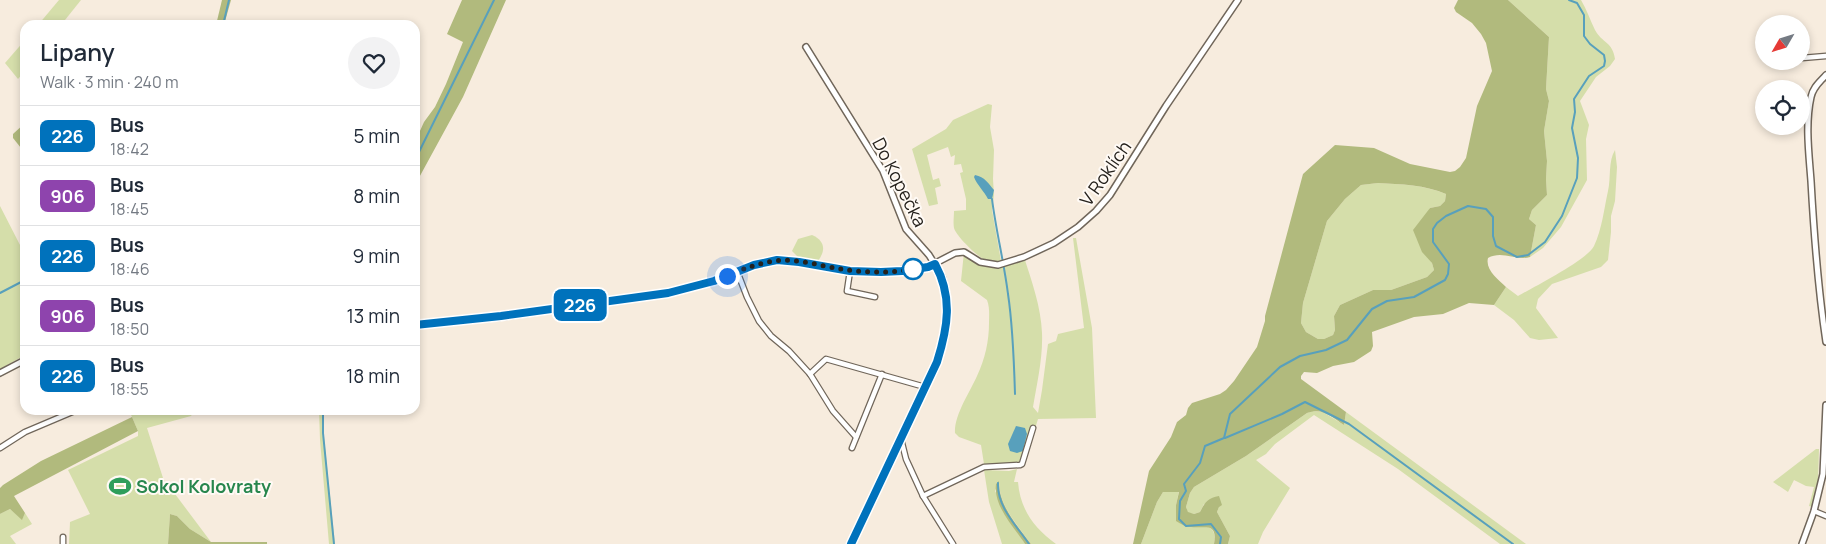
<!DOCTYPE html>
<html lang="en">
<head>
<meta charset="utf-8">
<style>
  body { margin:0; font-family:Manrope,sans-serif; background:#f2f2f3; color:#1f2937; height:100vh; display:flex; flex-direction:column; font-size:19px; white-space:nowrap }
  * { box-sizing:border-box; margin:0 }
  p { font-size:16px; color:#747a83 }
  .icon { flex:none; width:28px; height:28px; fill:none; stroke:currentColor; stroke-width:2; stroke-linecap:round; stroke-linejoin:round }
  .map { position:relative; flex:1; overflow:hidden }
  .drawer { position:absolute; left:20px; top:20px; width:400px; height:395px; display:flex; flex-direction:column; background:#fff; border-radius:15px; box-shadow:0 2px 8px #0003 }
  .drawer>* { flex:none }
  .badge { padding:0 10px; border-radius:8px; font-size:18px; line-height:32px }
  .needle { width:32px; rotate:231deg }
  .tools { position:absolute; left:1755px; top:15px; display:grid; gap:10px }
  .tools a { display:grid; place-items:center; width:55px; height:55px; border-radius:50%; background:#fff; box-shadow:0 2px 8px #0003; font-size:25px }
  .you { position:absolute; width:25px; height:25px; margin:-12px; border:4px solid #fff; border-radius:50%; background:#1a73e8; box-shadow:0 0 0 8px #1a73e833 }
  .map>.badge { position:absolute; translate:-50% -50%; box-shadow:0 0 0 2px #fff }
  .round { display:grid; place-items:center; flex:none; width:52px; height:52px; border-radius:26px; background:#f2f2f3 }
  .head { display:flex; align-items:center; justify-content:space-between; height:85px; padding:0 20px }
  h1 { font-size:24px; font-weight:600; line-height:38px }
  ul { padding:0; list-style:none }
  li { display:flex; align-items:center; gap:15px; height:60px; padding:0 20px; border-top:1px solid #e0e1e3 }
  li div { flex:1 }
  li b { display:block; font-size:19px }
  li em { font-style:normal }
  li .badge { min-width:55px; font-weight:700; text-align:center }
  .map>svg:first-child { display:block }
  .green { fill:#d5deaa }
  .forest { fill:#b1ba7d; fill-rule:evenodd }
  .water { fill:#58a0bc }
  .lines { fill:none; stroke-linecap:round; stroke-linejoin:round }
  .stream { stroke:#58a0bc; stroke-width:2 }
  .minor-casing { stroke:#70665a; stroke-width:7 }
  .tertiary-casing { stroke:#70665a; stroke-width:8 }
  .minor { stroke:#fff; stroke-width:4.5 }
  .tertiary { stroke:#fff; stroke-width:5 }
  .line-casing { stroke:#fff; stroke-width:11 }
  .line { stroke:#0072bc; stroke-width:8 }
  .walk { stroke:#25211c; stroke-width:5; stroke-dasharray:0 9 }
  .stop-dot { fill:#fff; stroke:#0072bc; stroke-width:2.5 }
  .labels { text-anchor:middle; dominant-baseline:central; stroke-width:4; stroke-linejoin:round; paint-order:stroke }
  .street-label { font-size:18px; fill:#25211c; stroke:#fffaf5 }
  .leisure-label { font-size:18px; font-weight:bold; fill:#27864d; stroke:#fffaf5; text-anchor:start }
</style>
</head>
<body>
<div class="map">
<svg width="1826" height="544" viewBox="0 0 1826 544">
  <rect width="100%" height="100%" fill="#f7ecde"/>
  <!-- green -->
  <g class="green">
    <polygon points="59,0 81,0 61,25 38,25"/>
    <path d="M 1508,0 L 1581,0 C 1587,10 1590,20 1595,30 C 1602,43 1613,42 1615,59 L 1610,66 L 1596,77 L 1580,101 L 1589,125 L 1586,139 L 1587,180 L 1561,227 L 1543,248 L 1530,257 L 1536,225 L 1529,219 L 1532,210 L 1547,195 L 1546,179 L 1547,161 L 1544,131 L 1549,101 L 1546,89 L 1549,37 Z"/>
    <polygon points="25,40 25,71 18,79 5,63"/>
    <path d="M 988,104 L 992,105 L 990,127 L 994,150 L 993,179 L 994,195 L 992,210 L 1001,261 C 995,262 990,262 985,260 C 977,256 956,236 954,228 C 953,223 954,216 954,211 L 966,210 L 966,199 L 960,173 L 963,172 L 961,164 L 954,165 L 955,155 L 951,157 L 948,147 L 927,155 L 933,180 L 939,178 L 941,186 L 935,188 L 938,204 L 929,206 L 912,149 L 946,129 L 953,120 Z"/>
    <path d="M 1615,150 L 1617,167 L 1615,201 L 1611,216 L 1611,232 L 1608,260 L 1601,267 L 1552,284 L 1538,299 L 1536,308 L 1558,338 L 1539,340 L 1530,338 L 1514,320 L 1494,305 L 1506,287 L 1518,296 C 1534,287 1587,260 1594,246 C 1602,229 1604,209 1608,191 C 1611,178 1608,161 1615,150 Z"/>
    <path d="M 1378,183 C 1400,184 1425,185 1446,194 L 1445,201 L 1440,206 L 1430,208 L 1416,237 L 1432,263 L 1434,270 L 1427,277 L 1391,290 L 1373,290 L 1340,305 L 1334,316 L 1335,330 L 1333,335 L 1324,339 L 1318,339 L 1306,332 L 1301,323 L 1303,303 L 1327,221 L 1345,199 L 1361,185 Z"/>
    <polygon points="0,206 20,245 25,245 25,355 0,369"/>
    <path d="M 812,235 C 825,241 826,250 818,261 L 798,257 L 792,251 L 798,239 Z"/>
    <path d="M 1073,238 L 1076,238 L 1092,328 L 1096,418 L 1038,419 L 1026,458 L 1022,459 L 1017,463 L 984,464 L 981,445 L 959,437 L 955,433 C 954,415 970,392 977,376 C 985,359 989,341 989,323 C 989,316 990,308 987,300 L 961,281 L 964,252 C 990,267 996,265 1024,257 C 1032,282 1041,307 1042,333 C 1043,358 1037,383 1033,407 L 1038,413 L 1042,390 L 1048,344 L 1056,341 L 1058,334 L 1084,328 Z"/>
    <polygon points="129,410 195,410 191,416 147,428 163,478 211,542 190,529 177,516 170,514 168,544 69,544 70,522 90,514 68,470 138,436 138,431"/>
    <polygon points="319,410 323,410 324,437 335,544 329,544 320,440"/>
    <polygon points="1312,411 1323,412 1344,425 1346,412 1526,544 1500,544 1398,469 1314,415 1275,444 1266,454 1256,460 1290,488 1263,532 1258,544 1228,544 1230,536 1217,512 1219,507 1204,504 1200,512 1194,514 1188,513 1186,507 1190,493 1194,487 1246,456 1307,413"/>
    <polygon points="1816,449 1819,449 1818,484 1812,507 1809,506 1814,487 1806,486 1794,480 1788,492 1773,482"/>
    <path d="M 1017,469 L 1014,482 L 1018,482 C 1020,509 1034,528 1056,544 L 1031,544 C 1018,526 999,505 999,482 L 995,491 L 1025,544 L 1002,544 L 989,502 L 984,470 L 1009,471 Z"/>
    <path d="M 1170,491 L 1179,491 L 1176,505 L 1192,527 C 1207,525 1217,525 1214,544 L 1141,544 L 1157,502 L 1163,492 Z"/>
    <polygon points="10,509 22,519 25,513 32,524 10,536 16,544 0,544 0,514"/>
  </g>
  <!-- forest -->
  <g class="forest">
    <polygon points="222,0 231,0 224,25 216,25"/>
    <polygon points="462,0 506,0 463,97 415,185 415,142 424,122 435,107 446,84 463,42 447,34"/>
    <path d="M 1458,0 L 1508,0 L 1549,37 L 1546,89 L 1549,101 L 1544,131 L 1547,161 L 1546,179 L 1547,195 L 1532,210 L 1529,219 L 1536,225 L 1530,257 C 1516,261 1502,250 1488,258 C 1485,270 1498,279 1506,287 L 1494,305 L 1469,303 L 1443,314 L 1414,317 L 1372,332 L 1373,346 L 1371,351 L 1354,362 L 1333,366 L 1317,373 L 1304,372 L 1301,376 L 1301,379 L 1346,412 L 1344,425 C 1332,417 1322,407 1307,413 L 1246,456 L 1194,487 L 1190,493 L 1186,507 L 1188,512 L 1194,514 L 1200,512 C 1205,502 1208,498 1219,496 L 1222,505 L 1219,507 L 1217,512 L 1230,536 L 1228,544 L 1214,544 C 1218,521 1204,529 1191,527 C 1186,527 1181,524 1176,521 L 1176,505 L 1179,492 L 1163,492 L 1157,502 L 1141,544 L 1133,544 L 1149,471 L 1171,437 L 1177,422 L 1186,415 L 1188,408 L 1192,403 L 1220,394 L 1226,390 L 1234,381 L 1257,347 L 1265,321 L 1265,316 L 1303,174 L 1335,145 L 1374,148 L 1410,164 L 1450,172 L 1455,171 L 1460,167 L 1466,158 L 1477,106 L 1492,71 L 1486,43 L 1481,34 L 1472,23 L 1456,12 L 1454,8 ZM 1378,183 C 1400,184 1426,185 1446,194 L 1445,201 L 1440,206 L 1430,208 L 1413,230 L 1422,252 L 1432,263 L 1434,270 L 1427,277 L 1391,290 L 1373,290 L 1340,305 L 1334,316 L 1335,330 L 1333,335 L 1324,339 L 1318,339 L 1306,332 L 1301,323 L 1303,303 L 1327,221 L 1345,199 L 1361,185 Z"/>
    <polygon points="25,123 25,153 13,138 13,134"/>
    <polygon points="132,417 138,431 14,496 25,513 22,520 10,509 0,514 0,488 3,485 41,461"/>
    <path d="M 999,481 C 998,504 1018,527 1031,544 L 1025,544 C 1014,527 993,506 996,484 Z"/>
    <polygon points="170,514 177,516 190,529 211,542 267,542 267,544 168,544"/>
  </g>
  <!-- water -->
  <g class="water">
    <path d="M 975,175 C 985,177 988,183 994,190 L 992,199 L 988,199 C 984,191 977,185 974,177 Z"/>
    <polygon points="1016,426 1025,428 1027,434 1023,451 1017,453 1010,451 1008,444"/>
  </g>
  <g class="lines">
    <!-- stream -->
    <g class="stream">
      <polyline points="223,25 229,0"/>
      <polyline points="415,160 494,0"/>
      <path d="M 992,199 C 996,231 1004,262 1008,294 C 1013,327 1014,361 1015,394"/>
      <polyline points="0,293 25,280"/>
      <polyline points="323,410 323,433 334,544"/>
      <polyline points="1225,438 1282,414 1305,402 1349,424 1513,544"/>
      <path d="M 998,483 C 997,507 1016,525 1029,544"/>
      <polyline points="1220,544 1221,537 1211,524 1186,526 1179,519 1180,501 1186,491 1184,484 1200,463 1205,446 1224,438 1230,414 1280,367 1300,356 1326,350 1347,340 1372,309 1387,301 1414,297 1445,280 1448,274 1449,264 1433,242 1433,229 1437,223 1446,216 1468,206 1486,209 1493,217 1493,236 1496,246 1517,257 1528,255 1545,242 1562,216 1577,178 1578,158 1572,128 1575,112 1574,99 1589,76 1604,66 1605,61 1604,55 1590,44 1584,36 1584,15 1577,3 1569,0"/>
    </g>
    <!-- minor casing -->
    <g class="minor-casing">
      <g id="minor">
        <polyline points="1802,58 1826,56"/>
        <polyline points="737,271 747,297 759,321 771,336 789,351 810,374 833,411 856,437"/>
        <polyline points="850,271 847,291 875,297"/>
        <polyline points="810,374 826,359 925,387"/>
        <polyline points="901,439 906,459 923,496 953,544"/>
        <polyline points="0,448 25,432 77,410"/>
        <polyline points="852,448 882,374"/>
        <polyline points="923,496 984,467 1020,465 1022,464 1033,428"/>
        <polyline points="1814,511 1826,516"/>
        <polyline points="63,544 63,537"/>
      </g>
    </g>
    <!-- tertiary casing -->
    <g class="tertiary-casing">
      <g id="tertiary">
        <polyline points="806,47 883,171 906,229 929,255 942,276 946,291 947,321 945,336 937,362 851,544"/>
        <path d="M 1826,75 C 1820,82 1813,87 1811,97 C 1805,124 1809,154 1811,181 C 1814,235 1818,288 1826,342"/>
        <polyline points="415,325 501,317 668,293 714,281 754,265 777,260 799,262 850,271 881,272 928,267 955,253 964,252 980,262 998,265 1024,257 1054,243 1078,227 1096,211 1110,195 1166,106 1238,0"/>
        <polyline points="0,373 25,360"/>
        <polyline points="1802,544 1814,511 1823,474 1826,405"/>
      </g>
    </g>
    <!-- minor -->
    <use href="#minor" class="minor"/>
    <!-- tertiary -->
    <use href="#tertiary" class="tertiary"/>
  </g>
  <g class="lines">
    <!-- line casing -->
    <g class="line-casing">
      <path id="line" d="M 415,325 L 501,316 L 668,293 L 714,281 L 754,265 L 777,260 L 799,262 L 850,271 L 881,272 L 902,271 L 928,267 L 935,264 C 953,297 948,327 937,362 L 851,544"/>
    </g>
    <!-- line -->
    <use href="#line" class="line"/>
    <!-- walk -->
    <path class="walk" d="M 727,276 C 743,269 758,263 775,261 C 797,258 820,266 841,269 C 865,273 891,273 915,269 L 913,269"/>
  </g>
  <!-- icons -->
  <defs>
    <g id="stadium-bare" transform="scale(1.725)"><path d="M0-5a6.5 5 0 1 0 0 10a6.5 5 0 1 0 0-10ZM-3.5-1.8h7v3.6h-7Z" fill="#2e9e5b" stroke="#fffaf5" stroke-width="2.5" paint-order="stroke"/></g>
  </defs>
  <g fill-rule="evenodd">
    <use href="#stadium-bare" x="120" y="486"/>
  </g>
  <!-- markers -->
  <circle class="stop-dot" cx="913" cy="269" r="10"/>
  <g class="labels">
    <!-- street labels -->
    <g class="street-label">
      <text transform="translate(1105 173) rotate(-55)">V Roklích</text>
      <text transform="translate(900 182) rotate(63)">Do Kopečka</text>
    </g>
    <!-- leisure labels -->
    <g class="leisure-label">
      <text x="136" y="486">Sokol Kolovraty</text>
    </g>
  </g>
</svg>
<div class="tools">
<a><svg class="needle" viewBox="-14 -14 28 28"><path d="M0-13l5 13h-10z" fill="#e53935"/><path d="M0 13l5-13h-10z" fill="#747a83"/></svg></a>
<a><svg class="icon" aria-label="locate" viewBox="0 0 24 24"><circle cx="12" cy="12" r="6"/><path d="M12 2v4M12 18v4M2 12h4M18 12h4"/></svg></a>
</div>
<div class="you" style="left:727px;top:276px"></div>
<b class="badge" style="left:580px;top:305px;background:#0072bc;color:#fff">226</b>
<section class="drawer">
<div class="head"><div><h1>Lipany</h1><p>Walk · 3 min · 240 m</p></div><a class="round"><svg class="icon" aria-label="heart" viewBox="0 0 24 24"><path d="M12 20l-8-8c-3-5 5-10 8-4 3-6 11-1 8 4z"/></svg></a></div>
<ul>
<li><span class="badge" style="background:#0072bc;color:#fff">226</span><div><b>Bus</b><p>18:42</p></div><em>5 min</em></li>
<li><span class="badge" style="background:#8e44ad;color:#fff">906</span><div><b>Bus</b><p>18:45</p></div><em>8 min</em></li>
<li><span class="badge" style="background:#0072bc;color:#fff">226</span><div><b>Bus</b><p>18:46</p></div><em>9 min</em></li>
<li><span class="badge" style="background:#8e44ad;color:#fff">906</span><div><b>Bus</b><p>18:50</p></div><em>13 min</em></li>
<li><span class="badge" style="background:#0072bc;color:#fff">226</span><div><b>Bus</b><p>18:55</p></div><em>18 min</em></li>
</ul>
</section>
</div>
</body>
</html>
